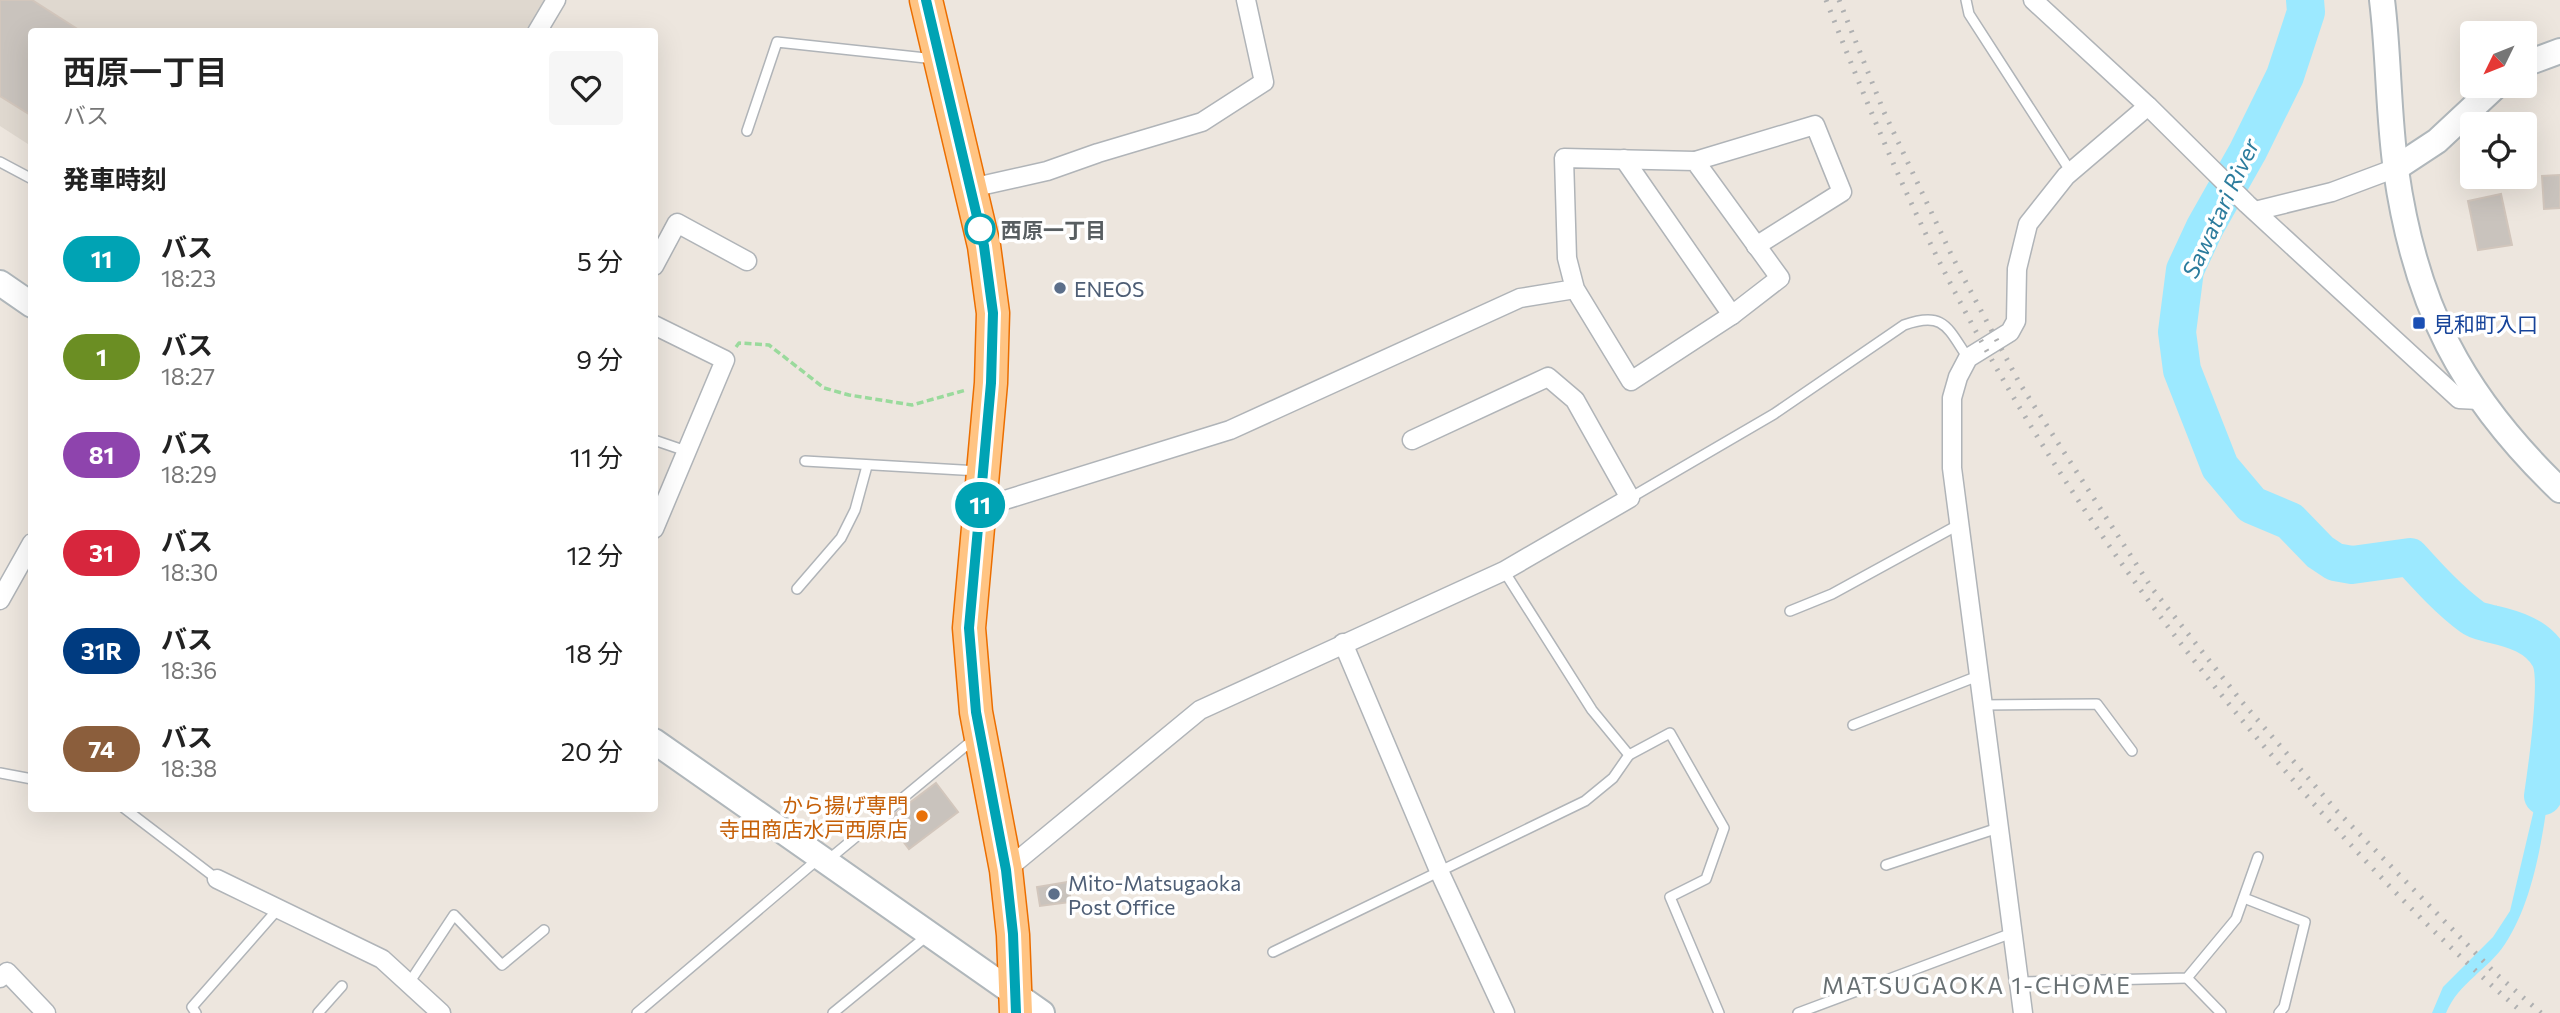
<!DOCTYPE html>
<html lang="ja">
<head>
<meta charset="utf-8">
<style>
  body { margin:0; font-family:Commissioner,"Noto Sans JP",sans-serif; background:#f6f6f6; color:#222; height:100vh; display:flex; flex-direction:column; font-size:26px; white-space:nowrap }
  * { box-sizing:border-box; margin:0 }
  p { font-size:23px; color:#767676 }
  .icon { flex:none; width:38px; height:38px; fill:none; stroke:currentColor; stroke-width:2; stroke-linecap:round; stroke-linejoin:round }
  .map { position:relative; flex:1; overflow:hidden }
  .sheet { position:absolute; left:28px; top:28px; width:630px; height:784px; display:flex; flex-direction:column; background:#fff; border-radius:7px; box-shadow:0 7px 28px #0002 }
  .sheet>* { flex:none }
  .badge { padding:0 14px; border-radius:23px; font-size:24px; line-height:46px }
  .needle { width:46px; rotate:227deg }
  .tools { position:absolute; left:2460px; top:21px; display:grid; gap:14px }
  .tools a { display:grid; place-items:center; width:77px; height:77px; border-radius:7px; background:#fff; box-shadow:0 7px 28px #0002; font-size:35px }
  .map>.badge { position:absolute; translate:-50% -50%; box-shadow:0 0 0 4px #fff }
  h2 { padding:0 35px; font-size:26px; line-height:63px }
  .round { display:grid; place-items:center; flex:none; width:74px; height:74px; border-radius:7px; background:#f6f6f6 }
  .headline { display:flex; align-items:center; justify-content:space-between; height:119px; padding:0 35px }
  h1 { font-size:33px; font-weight:600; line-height:52px }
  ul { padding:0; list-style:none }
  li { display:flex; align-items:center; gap:21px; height:98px; padding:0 35px }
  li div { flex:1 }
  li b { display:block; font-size:26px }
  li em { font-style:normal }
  li .badge { min-width:77px; font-weight:700; text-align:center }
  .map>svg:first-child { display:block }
  .education { fill:#dfd8cf }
  .water { fill:#9ce9ff }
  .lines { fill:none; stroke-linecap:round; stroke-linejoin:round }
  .river { stroke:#9ce9ff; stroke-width:38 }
  .building { fill:#c9c3bd; stroke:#d2c6bc; stroke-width:2 }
  .lane-casing { stroke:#b0b4b8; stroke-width:12 }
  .street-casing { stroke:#b0b4b8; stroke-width:21 }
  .secondary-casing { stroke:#b0b7bb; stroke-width:28 }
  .highway-casing { stroke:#eb6e00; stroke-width:35 }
  .path { stroke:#9ada9c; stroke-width:3.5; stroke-dasharray:7 3.5; stroke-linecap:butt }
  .lane { stroke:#fff; stroke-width:9 }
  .street { stroke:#fff; stroke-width:18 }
  .secondary { stroke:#fff; stroke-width:24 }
  .highway { stroke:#ffc483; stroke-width:32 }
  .rail { stroke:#afb0b1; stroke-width:5; stroke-dasharray:2 9; stroke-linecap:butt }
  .line-casing { stroke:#fff; stroke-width:16 }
  .line { stroke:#00a3b4; stroke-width:10 }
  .stop-dot { fill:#fff; stroke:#00a3b4; stroke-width:3.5 }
  .service-dot { fill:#5c6f8a; stroke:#fff; stroke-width:2.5 }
  .transit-dot { fill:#1a4fb4; stroke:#fff; stroke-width:2.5 }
  .food-dot { fill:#e8710a; stroke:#fff; stroke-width:2.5 }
  .labels { text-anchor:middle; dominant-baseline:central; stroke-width:7; stroke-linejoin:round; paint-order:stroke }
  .stop-label { font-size:21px; font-weight:bold; fill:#585e61; stroke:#fff; text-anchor:start }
  .service-label { font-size:21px; fill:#4e5e75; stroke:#fff; text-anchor:start }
  .transit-label { font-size:21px; fill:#164399; stroke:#fff; text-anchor:start }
  .food-label { font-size:21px; fill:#c56008; stroke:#fff; text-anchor:end }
  .water-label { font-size:23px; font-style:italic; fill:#2c7c9d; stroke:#fff }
  .neighbourhood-label { font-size:23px; letter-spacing:2px; fill:#687073; stroke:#fff }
</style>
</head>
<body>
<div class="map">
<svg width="2560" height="1013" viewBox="0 0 2560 1013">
  <rect width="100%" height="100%" fill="#ede6de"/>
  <!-- education -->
  <polygon class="education" points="0,0 545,0 526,31 32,32 31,146 0,126"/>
  <!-- water -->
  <path class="water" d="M 2544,744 L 2555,746 C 2546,808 2540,891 2505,944 C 2488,970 2459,982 2446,1013 L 2432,1013 L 2443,987 L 2493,937 L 2510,911 L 2536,801 Z"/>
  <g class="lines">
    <!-- river -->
    <path class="river" d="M 2305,0 L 2306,12 L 2285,76 L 2248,151 L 2205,227 L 2185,270 L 2177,332 L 2182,370 L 2220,467 L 2252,505 L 2290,521 L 2320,552 L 2335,562 L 2352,565 L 2410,557 C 2429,578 2449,600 2472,617 C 2477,621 2485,622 2492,624 C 2514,629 2538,636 2550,658 C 2560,680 2547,769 2543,796"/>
  </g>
  <!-- building -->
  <g class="building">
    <polygon points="0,0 32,0 82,32 32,32 32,116 0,96"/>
    <polygon points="2560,175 2560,208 2544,209 2542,176"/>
    <polygon points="2501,194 2512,245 2478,250 2468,201"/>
    <polygon points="936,783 958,812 909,849 887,820"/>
    <polygon points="1068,882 1071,902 1040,906 1037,887"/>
  </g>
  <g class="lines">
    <!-- lane casing -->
    <g class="lane-casing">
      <g id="lane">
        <polyline points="1966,0 1969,14 2071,172"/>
        <polyline points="747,131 777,42 935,59"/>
        <polyline points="0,162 32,179"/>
        <polyline points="654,440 686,451"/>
        <polyline points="805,461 979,471"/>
        <path d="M 1630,498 L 1774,414 L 1904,325 C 1944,311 1947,327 1968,358"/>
        <polyline points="1504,571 1592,710 1629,755 1670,733 1724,828 1706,879 1670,897 1719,1013"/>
        <polyline points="797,589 841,538 855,510 867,466"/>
        <polyline points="1790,611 1832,594 1958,525"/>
        <polyline points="1982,705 2097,704 2132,751"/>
        <polyline points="1853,725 1978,676"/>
        <polyline points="0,773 32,779"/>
        <polyline points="124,808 217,879"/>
        <polyline points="828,860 974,739"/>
        <polyline points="1886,865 1998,828"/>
        <polyline points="2244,898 2305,922 2284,1007 2279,1013"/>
        <polyline points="1273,952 1585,801 1613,778 1629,755"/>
        <polyline points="2187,978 2221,1013"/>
        <polyline points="2019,982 2187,978 2236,919 2258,857"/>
        <polyline points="409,983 454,915 502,965 544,930"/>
        <polyline points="196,1013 192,1007 278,909"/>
        <polyline points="318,1013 342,986"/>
        <polyline points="637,1013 817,860"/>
        <polyline points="833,1013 928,935"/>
        <polyline points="1798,1013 2012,933"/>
      </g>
    </g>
    <!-- street casing -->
    <g class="street-casing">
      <g id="street">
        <polyline points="2033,0 2148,106 2247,204 2459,399 2479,400"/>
        <polyline points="537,32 556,0"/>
        <polyline points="1624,159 1732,315"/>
        <polyline points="1695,161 1815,125 1842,192 1756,246"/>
        <polyline points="971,188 1047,171 1098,153 1202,122 1264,82 1246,0"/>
        <polyline points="2255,211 2332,192 2396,168"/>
        <polyline points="654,266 677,223 747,261"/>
        <polyline points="654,325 725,360 654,529"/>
        <polyline points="979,508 1230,430 1520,298 1575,289 1631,381 1732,315 1780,278 1695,161 1564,158 1567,258 1575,289"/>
        <polyline points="0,600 32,543"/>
        <polyline points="1343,643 1440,873 1505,1013"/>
        <polyline points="1006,870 1200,710 1504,571 1630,498 1575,400 1548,377 1412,440"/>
        <polyline points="217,879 382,959 441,1013"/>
        <polyline points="0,978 7,972 46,1013"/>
        <polyline points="2023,1013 1952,468 1952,398 1958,377 1968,358 2010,332 2016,321 2017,269 2028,224 2066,176 2148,106"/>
      </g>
    </g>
    <!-- secondary casing -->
    <g class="secondary-casing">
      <g id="secondary">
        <path d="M 2382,0 C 2389,56 2388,114 2396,170 C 2415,305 2461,395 2560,490"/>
        <polyline points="2525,64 2560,51"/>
        <polyline points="2396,168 2437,141 2496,86"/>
        <polyline points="0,283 32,305"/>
        <polyline points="654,741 1042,1013"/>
      </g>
    </g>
    <!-- highway casing -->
    <g class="highway-casing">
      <polyline id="highway" points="926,0 984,246 993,313 991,383 969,628 976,712 1006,870 1013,935 1016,1013"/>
    </g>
    <!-- path -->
    <polyline class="path" points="736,347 739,343 769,345 824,388 849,395 912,405 966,390"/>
    <!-- lane -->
    <use href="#lane" class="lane"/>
    <!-- street -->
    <use href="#street" class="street"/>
    <!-- secondary -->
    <use href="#secondary" class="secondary"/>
    <!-- highway -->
    <use href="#highway" class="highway"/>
    <!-- rail -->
    <g class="rail">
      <path d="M 1826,0 C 1861,89 1897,177 1940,263 C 2033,448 2152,618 2287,773 C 2360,858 2438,940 2523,1013"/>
      <polyline points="1839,0 1884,112 1952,256 2020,384 2151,587 2242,702 2336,810 2495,973 2541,1013"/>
    </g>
  </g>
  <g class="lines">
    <!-- line casing -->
    <g class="line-casing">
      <polyline id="line" points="926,0 984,246 993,313 991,383 969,628 976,712 1006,870 1013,934 1016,1013"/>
    </g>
    <!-- line -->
    <use href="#line" class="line"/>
  </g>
  <!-- markers -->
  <circle class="stop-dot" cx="980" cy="229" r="14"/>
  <g class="service-dot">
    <circle cx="1060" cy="288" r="7"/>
    <circle cx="1054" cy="894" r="7"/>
  </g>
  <rect class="transit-dot" x="2412" y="316" width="14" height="14" rx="3.5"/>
  <circle class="food-dot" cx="922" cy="816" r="7"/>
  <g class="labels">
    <!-- stop labels -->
    <g class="stop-label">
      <text x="1001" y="229">西原一丁目</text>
    </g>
    <!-- service labels -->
    <g class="service-label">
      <text x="1074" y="288">ENEOS</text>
      <text x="1068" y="882">Mito-Matsugaoka<tspan x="1068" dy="24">Post Office</tspan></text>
    </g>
    <!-- transit labels -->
    <g class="transit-label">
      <text x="2433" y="323">見和町入口</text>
    </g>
    <!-- food labels -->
    <g class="food-label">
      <text x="908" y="804">から揚げ専門<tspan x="908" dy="24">寺田商店水戸西原店</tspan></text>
    </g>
    <!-- water labels -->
    <g class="water-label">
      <text transform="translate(2220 208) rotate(-65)">Sawatari River</text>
    </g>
    <!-- neighbourhood labels -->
    <g class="neighbourhood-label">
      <text x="1977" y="985">MATSUGAOKA 1-CHOME</text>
    </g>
  </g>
</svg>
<div class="tools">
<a><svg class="needle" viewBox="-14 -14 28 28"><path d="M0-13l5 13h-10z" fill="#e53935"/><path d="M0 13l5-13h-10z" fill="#767676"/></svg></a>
<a><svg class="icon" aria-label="locate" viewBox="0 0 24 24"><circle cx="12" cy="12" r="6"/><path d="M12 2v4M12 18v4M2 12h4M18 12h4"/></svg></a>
</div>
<b class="badge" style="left:980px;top:505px;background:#00a3b4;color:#fff">11</b>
<section class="sheet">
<div class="headline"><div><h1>西原一丁目</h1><p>バス</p></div><a class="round"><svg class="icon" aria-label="heart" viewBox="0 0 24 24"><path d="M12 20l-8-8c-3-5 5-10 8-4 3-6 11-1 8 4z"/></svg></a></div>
<h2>発車時刻</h2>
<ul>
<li><span class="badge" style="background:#00a3b4;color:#fff">11</span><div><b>バス</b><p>18:23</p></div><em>5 分</em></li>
<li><span class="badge" style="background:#6b8e23;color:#fff">1</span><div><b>バス</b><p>18:27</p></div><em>9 分</em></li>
<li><span class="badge" style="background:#8e44ad;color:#fff">81</span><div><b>バス</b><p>18:29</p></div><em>11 分</em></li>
<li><span class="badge" style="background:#d7263d;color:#fff">31</span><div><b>バス</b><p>18:30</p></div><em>12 分</em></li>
<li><span class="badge" style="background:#003b80;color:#fff">31R</span><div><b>バス</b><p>18:36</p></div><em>18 分</em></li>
<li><span class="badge" style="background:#8b5e3c;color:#fff">74</span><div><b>バス</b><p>18:38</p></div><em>20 分</em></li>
</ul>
</section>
</div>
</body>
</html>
